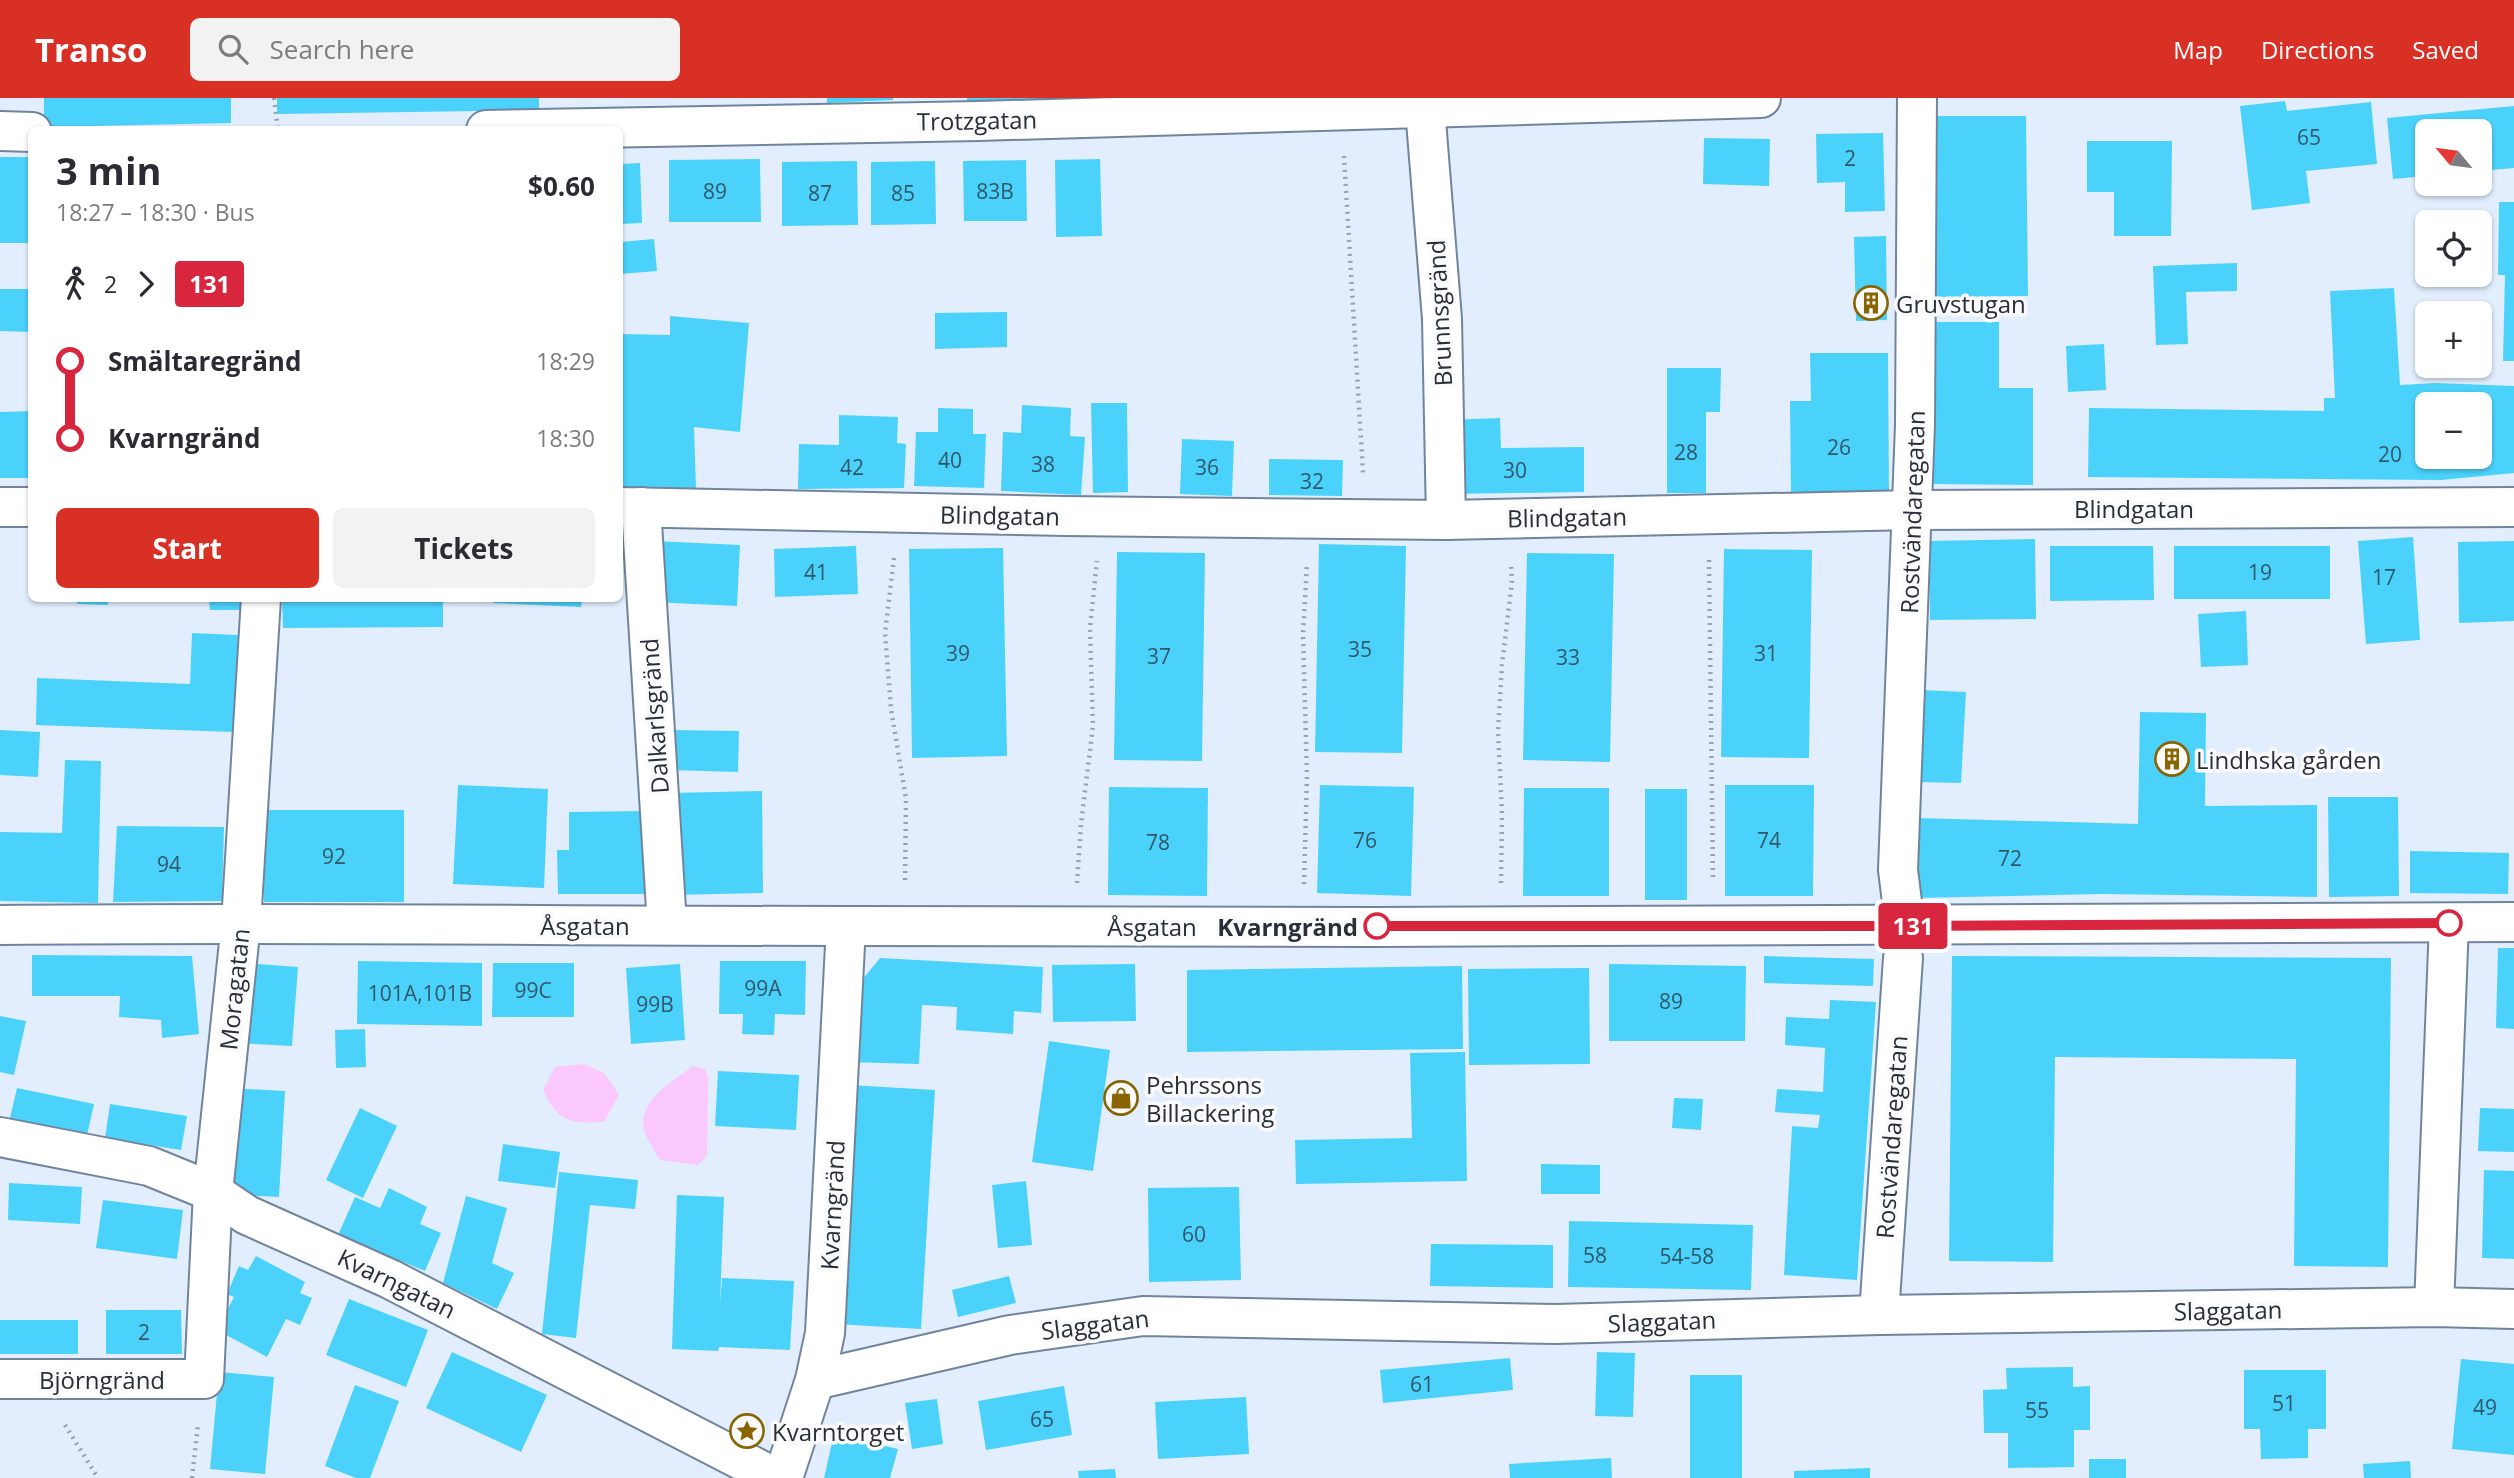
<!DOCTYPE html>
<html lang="en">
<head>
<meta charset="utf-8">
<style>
  body { margin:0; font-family:"Open Sans",sans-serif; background:#f2f2f3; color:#2b2b33; height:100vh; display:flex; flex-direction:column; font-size:26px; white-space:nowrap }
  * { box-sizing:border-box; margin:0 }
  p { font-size:23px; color:#7c7c81 }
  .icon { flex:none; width:38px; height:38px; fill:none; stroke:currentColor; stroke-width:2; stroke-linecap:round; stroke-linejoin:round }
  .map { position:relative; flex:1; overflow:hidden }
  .drawer { position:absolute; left:28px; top:28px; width:595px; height:476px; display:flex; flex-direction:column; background:#fff; border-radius:10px; box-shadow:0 2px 5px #0004 }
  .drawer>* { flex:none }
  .badge { padding:0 14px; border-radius:5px; font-size:24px; line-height:46px }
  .needle { width:46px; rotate:299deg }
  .controls { position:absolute; left:2415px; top:21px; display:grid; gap:14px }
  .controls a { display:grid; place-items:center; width:77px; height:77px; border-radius:10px; background:#fff; box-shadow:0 2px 5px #0004; font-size:35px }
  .map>.badge { position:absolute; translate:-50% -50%; box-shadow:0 0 0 4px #fff }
  .legs { display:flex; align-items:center; gap:10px; height:77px; padding:0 28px; font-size:23px }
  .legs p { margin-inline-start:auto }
  .overview { display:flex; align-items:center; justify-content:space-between; height:119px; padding:0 28px }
  h1 { font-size:38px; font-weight:700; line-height:52px }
  .cta { display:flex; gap:14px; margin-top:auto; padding:14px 28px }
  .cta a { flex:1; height:80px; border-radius:10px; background:#d93025; color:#fff; font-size:28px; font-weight:700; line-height:80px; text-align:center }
  .cta a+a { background:#f2f2f3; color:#2b2b33 }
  ul { padding:0 28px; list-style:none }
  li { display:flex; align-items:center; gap:24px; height:77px; font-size:26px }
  li i { display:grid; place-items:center; width:10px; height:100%; margin:0 9px; background:currentColor }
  li i::after { content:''; width:18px; height:18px; margin:-9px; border:5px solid; border-radius:50%; background:#fff }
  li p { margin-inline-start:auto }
  li:first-child i { background:linear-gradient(#0000 50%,currentColor 0) }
  li:last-child i { background:linear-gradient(currentColor 50%,#0000 0) }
  header { display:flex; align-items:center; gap:42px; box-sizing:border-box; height:98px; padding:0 35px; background:#d93025; color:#fff }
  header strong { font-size:33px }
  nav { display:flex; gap:38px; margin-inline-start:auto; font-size:24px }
  .search { width:490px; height:63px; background:#f2f2f3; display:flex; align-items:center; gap:18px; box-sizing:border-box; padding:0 24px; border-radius:10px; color:#7c7c81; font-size:26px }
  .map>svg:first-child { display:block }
  .green { fill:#fbc8fd }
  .building { fill:#4bd2fb; fill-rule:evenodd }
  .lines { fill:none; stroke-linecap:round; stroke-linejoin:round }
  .minor-casing { stroke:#72849c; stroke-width:42 }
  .path { stroke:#98a2af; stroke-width:4.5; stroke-dasharray:2 5; stroke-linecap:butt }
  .minor { stroke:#fff; stroke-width:38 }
  .line-1-casing { stroke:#fff; stroke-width:16 }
  .line-1 { stroke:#d7263d; stroke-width:10 }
  .stop-1-dot { fill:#fff; stroke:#d7263d; stroke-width:3.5 }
  .labels { text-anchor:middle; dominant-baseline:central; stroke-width:7; stroke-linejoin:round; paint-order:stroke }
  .number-label { font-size:21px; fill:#31586a }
  .street-label { font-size:24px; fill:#282f39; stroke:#fafafa }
  .poi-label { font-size:24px; fill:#282f39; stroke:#fafafa; text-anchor:start }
  .stop-label { font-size:24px; font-weight:bold; fill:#282f39; stroke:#fafafa; text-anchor:end }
</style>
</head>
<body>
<header>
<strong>Transo</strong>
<div class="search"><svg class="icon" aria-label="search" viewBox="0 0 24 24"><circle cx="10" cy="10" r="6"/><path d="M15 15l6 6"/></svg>Search here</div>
<nav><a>Map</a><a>Directions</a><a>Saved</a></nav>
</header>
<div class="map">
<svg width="2514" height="1380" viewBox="0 0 2514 1380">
  <rect width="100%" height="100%" fill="#e2eefe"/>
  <!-- green -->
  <g class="green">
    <path d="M 584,966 L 604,975 L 619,996 L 604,1024 C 571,1026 557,1023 543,992 L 555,969 Z"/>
    <path d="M 693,968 L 705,971 L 708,980 L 707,1057 L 698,1067 L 660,1062 C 655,1053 647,1042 644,1032 C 637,1002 674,983 693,968 Z"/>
  </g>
  <!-- building -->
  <g class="building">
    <polygon points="44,0 231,0 231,25 44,29"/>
    <polygon points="277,0 539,0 539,12 277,16"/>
    <polygon points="827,0 893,0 893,2 827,5"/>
    <polygon points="967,0 1073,0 1073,2 967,6"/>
    <polygon points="2285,3 2287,13 2371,4 2377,66 2306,73 2310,105 2252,112 2240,8"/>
    <polygon points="2514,8 2514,70 2480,73 2480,33 2427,33 2427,78 2393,81 2387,20"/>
    <polygon points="1930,18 2026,18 2028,198 1931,199"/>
    <polygon points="1883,35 1885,113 1845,114 1845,84 1817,85 1816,36"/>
    <polygon points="1704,40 1770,41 1769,88 1703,86"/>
    <polygon points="2087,43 2172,43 2171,138 2114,138 2114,94 2087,94"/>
    <polygon points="0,59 32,59 29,145 0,145"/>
    <polygon points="760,61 761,124 669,124 669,62"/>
    <polygon points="1100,61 1102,138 1056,139 1055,62"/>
    <polygon points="1026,62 1027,123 964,123 963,63"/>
    <polygon points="857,63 858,127 782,128 782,64"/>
    <polygon points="935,63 936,126 871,127 871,64"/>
    <polygon points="640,65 642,125 620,126 620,66"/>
    <polygon points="2499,104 2514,104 2514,263 2503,263 2505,177 2498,177"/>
    <polygon points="1886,138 1887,222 1856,223 1854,139"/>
    <polygon points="654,141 657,173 620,176 620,144"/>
    <polygon points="2237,165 2237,193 2186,194 2188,246 2156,247 2153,168"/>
    <path d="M 2394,190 L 2400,287 L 2436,285 L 2514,288 L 2514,375 L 2441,382 L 2088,379 L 2089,310 L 2324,313 L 2324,300 L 2335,300 L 2330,193 ZM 2427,306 L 2480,306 L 2480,359 L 2427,359 Z"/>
    <polygon points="0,191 32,191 32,234 0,233"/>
    <polygon points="1007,214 1007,249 935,251 935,215"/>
    <polygon points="670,218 749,225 740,334 694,329 696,390 620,393 620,236 670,237"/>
    <polygon points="1933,224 1999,224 1999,290 2033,290 2033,387 1933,386"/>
    <polygon points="2104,246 2106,292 2068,294 2066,248"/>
    <polygon points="1810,255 1888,255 1889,395 1791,396 1790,303 1811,303"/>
    <polygon points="1667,270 1721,270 1720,314 1706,314 1706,395 1667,395"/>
    <polygon points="1091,305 1127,305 1128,394 1093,395"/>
    <polygon points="1022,307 1071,310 1070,338 1085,339 1081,397 1001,393 1003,334 1021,335"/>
    <polygon points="938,310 973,311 973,336 986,336 984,390 914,388 916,334 938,334"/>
    <polygon points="32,313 32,380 0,380 0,314"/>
    <polygon points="839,317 898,319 897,345 906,346 904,390 798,391 799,346 839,347"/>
    <polygon points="1500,320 1501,350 1584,349 1584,394 1447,396 1445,322"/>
    <polygon points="1182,341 1234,343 1232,398 1180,396"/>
    <polygon points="1269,361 1343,362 1342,398 1269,397"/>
    <polygon points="2413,439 2420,542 2366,546 2358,443"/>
    <polygon points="2035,441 2036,521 1930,522 1929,443"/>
    <polygon points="654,443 740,447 737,508 652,504"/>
    <polygon points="2514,443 2514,523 2459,525 2458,444"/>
    <polygon points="1319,446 1406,448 1402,655 1315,654"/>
    <polygon points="856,448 858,496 775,499 774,451"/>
    <polygon points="2050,448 2153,448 2154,502 2050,503"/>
    <rect x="2174" y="448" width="156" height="53"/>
    <polygon points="1003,450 1007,658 912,660 909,451"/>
    <polygon points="1724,451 1812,452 1809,660 1721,659"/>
    <polygon points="1117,454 1205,455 1202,663 1114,662"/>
    <polygon points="1527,455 1614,456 1610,664 1523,662"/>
    <polygon points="77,500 108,500 108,507 77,506"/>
    <polygon points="209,500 241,500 241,512 210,512"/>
    <polygon points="282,500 443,500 443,529 283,530"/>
    <polygon points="493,500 582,500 581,509 493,505"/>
    <polygon points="2246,513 2248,567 2201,569 2198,516"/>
    <polygon points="192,535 238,537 234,634 36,627 37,580 190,586"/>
    <polygon points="1922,592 1966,594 1961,685 1918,684"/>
    <polygon points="2140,614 2206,615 2205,708 2317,707 2317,799 2102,796 1917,800 1917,720 2138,726"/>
    <polygon points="0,632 40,634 38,679 0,677"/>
    <polygon points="671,632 739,633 738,674 669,672"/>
    <polygon points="65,662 101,663 98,805 0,803 0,734 62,735"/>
    <polygon points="458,687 548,691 544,790 453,786"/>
    <polygon points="1320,687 1414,689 1411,798 1317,795"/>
    <polygon points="1725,687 1814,687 1813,798 1725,798"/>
    <polygon points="1109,689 1208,690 1207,798 1108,797"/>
    <polygon points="1524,690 1609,690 1609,798 1523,798"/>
    <rect x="1645" y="691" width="42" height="111"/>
    <polygon points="762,693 763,795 672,797 670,695"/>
    <polygon points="2328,699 2398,699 2399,798 2329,799"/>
    <rect x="264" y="712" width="140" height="92"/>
    <polygon points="642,713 642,752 648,752 647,796 558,796 557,752 569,752 569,714"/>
    <polygon points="117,728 224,729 222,803 113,804"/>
    <polygon points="2410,753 2509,755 2508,796 2410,795"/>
    <polygon points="2498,850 2514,850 2514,931 2496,930"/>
    <polygon points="32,857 192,858 199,936 162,940 161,922 119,919 120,898 32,898"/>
    <polygon points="1764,858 1874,861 1873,888 1764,885"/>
    <polygon points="1952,858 2391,860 2388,1169 2294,1168 2296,961 2055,959 2053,1164 1949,1163"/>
    <polygon points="880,860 1043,869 1041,915 1014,913 1013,936 956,932 957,909 922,907 919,966 847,964 853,893"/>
    <polygon points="358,863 482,865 482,928 357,926"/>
    <polygon points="720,863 806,863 805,917 775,916 774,937 742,936 743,916 719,916"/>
    <polygon points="242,865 298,869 292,948 237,945"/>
    <polygon points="493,865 574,865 574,919 492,919"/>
    <polygon points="680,866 685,942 631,946 626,870"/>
    <polygon points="1135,866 1136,923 1053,924 1052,867"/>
    <polygon points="1609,866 1746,868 1745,943 1609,943"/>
    <polygon points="1462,868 1463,951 1187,954 1187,872"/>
    <polygon points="1589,870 1590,966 1469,967 1468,871"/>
    <polygon points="1830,902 1876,904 1857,1182 1784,1177 1792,1028 1818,1030 1820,1017 1775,1014 1777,991 1823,994 1825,950 1785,947 1786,919 1829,921"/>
    <polygon points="0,918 26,923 14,977 0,974"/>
    <polygon points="365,931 366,969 336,970 335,932"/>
    <polygon points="1049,943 1110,952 1093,1073 1032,1064"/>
    <polygon points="1465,954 1467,1083 1296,1086 1295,1042 1412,1040 1410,955"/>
    <polygon points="718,973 799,977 796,1032 715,1028"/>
    <polygon points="849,987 935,992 921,1231 835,1226"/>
    <polygon points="17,990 94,1006 87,1037 10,1020"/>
    <polygon points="231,990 285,993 279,1099 224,1096"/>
    <polygon points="1674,1000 1703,1001 1701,1032 1672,1030"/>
    <polygon points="110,1006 187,1018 181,1052 105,1040"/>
    <polygon points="360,1010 397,1028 363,1100 326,1082"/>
    <polygon points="2480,1010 2514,1011 2514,1054 2478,1053"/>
    <polygon points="503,1046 560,1054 555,1090 498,1083"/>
    <polygon points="1541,1066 1600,1067 1600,1096 1541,1096"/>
    <polygon points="2484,1072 2514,1073 2514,1161 2482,1160"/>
    <polygon points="559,1074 638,1082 635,1111 590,1107 576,1240 542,1236"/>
    <polygon points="1026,1083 1032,1147 998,1150 992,1087"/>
    <polygon points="9,1085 82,1089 80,1126 8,1122"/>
    <polygon points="1239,1089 1241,1182 1149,1184 1148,1090"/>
    <polygon points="389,1090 427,1109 420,1126 441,1135 425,1173 338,1137 355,1099 380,1110"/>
    <polygon points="677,1097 724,1099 720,1207 722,1180 794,1183 790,1252 719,1249 718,1253 672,1251"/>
    <polygon points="466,1098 507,1110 492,1165 514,1175 497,1211 443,1185"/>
    <polygon points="103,1102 183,1112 177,1161 96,1150"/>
    <polygon points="1569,1123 1753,1127 1751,1192 1568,1189"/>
    <polygon points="1431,1146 1553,1147 1553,1190 1430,1188"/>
    <polygon points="256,1158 305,1184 300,1195 312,1200 300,1227 286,1221 267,1259 217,1232 234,1199 227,1196 239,1168 248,1172"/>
    <polygon points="1009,1178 1016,1205 958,1219 952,1192"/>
    <polygon points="349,1201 428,1232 406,1289 326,1257"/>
    <polygon points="106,1212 181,1212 182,1256 106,1256"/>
    <rect x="0" y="1222" width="78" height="34"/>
    <polygon points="452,1254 547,1297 521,1354 426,1310"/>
    <polygon points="1597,1254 1635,1255 1633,1319 1595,1318"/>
    <polygon points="1510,1260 1513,1292 1383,1305 1380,1272"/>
    <polygon points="2461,1261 2514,1266 2514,1357 2452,1351"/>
    <polygon points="2073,1269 2073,1289 2090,1288 2090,1332 2074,1332 2074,1369 2008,1370 2008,1335 1984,1335 1983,1292 2007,1291 2006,1270"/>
    <polygon points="2244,1272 2326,1272 2326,1331 2308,1331 2308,1360 2261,1361 2260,1331 2244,1331"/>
    <polygon points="219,1274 274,1279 265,1376 210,1371"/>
    <rect x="1690" y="1277" width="52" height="103"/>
    <polygon points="355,1287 399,1303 370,1380 356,1380 325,1368"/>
    <polygon points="1064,1288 1072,1337 986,1352 978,1303"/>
    <polygon points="1246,1299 1249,1356 1158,1361 1155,1304"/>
    <polygon points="937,1301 943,1346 912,1351 905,1305"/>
    <polygon points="834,1336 898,1351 890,1380 824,1380"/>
    <polygon points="1611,1360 1612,1380 1510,1380 1509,1366"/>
    <rect x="2089" y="1361" width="37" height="19"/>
    <polygon points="2410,1363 2411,1380 2364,1380 2363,1366"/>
    <polygon points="1870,1370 1870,1380 1794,1380 1794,1373"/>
    <polygon points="1115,1371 1116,1380 1079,1380 1078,1373"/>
  </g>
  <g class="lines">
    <!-- minor casing -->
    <g class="minor-casing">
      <g id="minor">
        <polyline points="1425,10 1442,221 1446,422"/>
        <polyline points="486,32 979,23 1761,0"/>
        <polyline points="0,33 32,34"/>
        <polyline points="0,409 32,409"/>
        <polyline points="620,409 1065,418 1446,422 1913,412 2514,409"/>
        <polyline points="641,409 667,827"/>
        <path d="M 0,827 C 282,824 564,828 846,828 C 1402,830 1958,829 2514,824"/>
        <polyline points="1905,828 1898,772 1915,327 1917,0"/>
        <polyline points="0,1039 149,1068 213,1094 247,1117 390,1181 776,1380"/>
        <polyline points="2434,1209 2449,825"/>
        <polyline points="1879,1217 1903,860"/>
        <polyline points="0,1281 204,1281 213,1094 241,825 261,500"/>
        <polyline points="815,1282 1010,1237 1143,1218 1556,1226 1879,1217 2434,1209 2514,1211"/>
        <polyline points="783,1380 815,1282 825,1235 846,828"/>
      </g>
    </g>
    <!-- path -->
    <g class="path">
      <polyline points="274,0 278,32"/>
      <polyline points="1344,58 1363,375"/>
      <polyline points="894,460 885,535 891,611 906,701 905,782"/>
      <polyline points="1709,462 1713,782"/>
      <polyline points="1077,785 1081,726 1093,628 1090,530 1097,463"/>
      <polyline points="1501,785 1502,715 1498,634 1502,567 1512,483 1511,466"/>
      <polyline points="1304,786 1307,678 1303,537 1307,466"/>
      <polyline points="65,1327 98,1380"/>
      <polyline points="192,1380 198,1327"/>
    </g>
    <!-- minor -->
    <use href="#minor" class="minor"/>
  </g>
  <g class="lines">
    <!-- line-1 casing -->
    <g class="line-1-casing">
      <polyline id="line-1" points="1377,828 1905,828 2449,825"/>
    </g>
    <!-- line-1 -->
    <use href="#line-1" class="line-1"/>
  </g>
  <!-- icons -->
  <defs>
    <g id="building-ring" transform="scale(1.75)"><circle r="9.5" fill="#fafafa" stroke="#896502" stroke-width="1.5"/><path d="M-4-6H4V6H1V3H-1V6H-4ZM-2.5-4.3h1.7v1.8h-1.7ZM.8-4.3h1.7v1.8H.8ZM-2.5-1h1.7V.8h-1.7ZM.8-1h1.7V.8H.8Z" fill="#896502"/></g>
    <g id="shop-ring" transform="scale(1.75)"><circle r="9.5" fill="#fafafa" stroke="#896502" stroke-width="1.5"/><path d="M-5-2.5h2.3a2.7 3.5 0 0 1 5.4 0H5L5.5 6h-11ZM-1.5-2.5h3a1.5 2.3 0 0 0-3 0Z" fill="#896502"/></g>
    <g id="sight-ring" transform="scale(1.75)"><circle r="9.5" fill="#fafafa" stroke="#896502" stroke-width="1.5"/><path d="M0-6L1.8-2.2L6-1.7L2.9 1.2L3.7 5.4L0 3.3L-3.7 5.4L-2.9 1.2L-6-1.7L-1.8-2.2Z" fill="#896502"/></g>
  </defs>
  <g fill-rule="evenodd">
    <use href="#building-ring" x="1871" y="205"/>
    <use href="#building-ring" x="2172" y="661"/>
    <use href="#shop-ring" x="1121" y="1000"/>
    <use href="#sight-ring" x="747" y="1333"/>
  </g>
  <!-- markers -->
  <g class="stop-1-dot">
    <circle cx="2449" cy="825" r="12"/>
    <circle cx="1377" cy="828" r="12"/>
  </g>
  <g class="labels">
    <!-- number labels -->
    <g class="number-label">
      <text x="2309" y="39">65</text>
      <text x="1850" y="60">2</text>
      <text x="715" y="93">89</text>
      <text x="995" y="93">83B</text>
      <text x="820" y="95">87</text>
      <text x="903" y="95">85</text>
      <text x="1839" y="349">26</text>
      <text x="1686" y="354">28</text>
      <text x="2390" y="356">20</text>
      <text x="950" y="362">40</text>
      <text x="1043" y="366">38</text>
      <text x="852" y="369">42</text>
      <text x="1207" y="369">36</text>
      <text x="1515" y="372">30</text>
      <text x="1312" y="383">32</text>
      <text x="816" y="474">41</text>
      <text x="2260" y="474">19</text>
      <text x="2384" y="479">17</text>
      <text x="1360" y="551">35</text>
      <text x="958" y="555">39</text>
      <text x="1766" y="555">31</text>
      <text x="1159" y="558">37</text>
      <text x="1568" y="559">33</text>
      <text x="1365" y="742">76</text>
      <text x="1769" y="742">74</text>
      <text x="1158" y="744">78</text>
      <text x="334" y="758">92</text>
      <text x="2010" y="760">72</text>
      <text x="169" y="766">94</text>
      <text x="763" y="890">99A</text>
      <text x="533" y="892">99C</text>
      <text x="420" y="895">101A,101B</text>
      <text x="1671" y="903">89</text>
      <text x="655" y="906">99B</text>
      <text x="1194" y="1136">60</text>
      <text x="1595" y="1157">58</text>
      <text x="1687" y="1158">54-58</text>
      <text x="144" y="1234">2</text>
      <text x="1422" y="1286">61</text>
      <text x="2284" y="1305">51</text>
      <text x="2485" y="1309">49</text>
      <text x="2037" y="1312">55</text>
      <text x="1042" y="1321">65</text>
    </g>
    <!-- street labels -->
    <g class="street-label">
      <text transform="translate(977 22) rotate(-1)">Trotzgatan</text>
      <text transform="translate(1439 215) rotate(-93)">Brunnsgränd</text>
      <text x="2134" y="410">Blindgatan</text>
      <text transform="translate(1912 414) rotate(-88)">Rostvändaregatan</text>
      <text transform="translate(1000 417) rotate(1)">Blindgatan</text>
      <text transform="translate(1567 419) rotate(-1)">Blindgatan</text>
      <text transform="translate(654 618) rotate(-94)">Dalkarlsgränd</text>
      <text x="585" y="827">Åsgatan</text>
      <text x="1152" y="828">Åsgatan</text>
      <text transform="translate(234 891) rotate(-84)">Moragatan</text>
      <text transform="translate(1891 1039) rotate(-86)">Rostvändaregatan</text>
      <text transform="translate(832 1107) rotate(-87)">Kvarngränd</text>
      <text transform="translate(397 1185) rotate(26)">Kvarngatan</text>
      <text transform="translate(2228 1212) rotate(-1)">Slaggatan</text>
      <text transform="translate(1662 1223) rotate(-2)">Slaggatan</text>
      <text transform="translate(1095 1226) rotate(-7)">Slaggatan</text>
      <text x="102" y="1281">Björngränd</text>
    </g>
    <!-- poi labels -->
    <g class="poi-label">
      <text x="1896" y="205">Gruvstugan</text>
      <text x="2196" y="661">Lindhska gården</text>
      <text x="1146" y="986">Pehrssons<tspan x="1146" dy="28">Billackering</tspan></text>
      <text x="772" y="1333">Kvarntorget</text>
    </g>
    <!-- stop labels -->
    <g class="stop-label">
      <text x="1358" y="828">Kvarngränd</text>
    </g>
  </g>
</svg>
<div class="controls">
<a><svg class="needle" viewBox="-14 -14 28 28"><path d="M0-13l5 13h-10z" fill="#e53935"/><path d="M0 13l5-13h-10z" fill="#7c7c81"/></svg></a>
<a><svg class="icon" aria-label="locate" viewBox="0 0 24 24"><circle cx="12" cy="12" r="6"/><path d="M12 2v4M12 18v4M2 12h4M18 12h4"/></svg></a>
<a>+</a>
<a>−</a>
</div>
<b class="badge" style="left:1913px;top:828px;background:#d7263d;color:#fff">131</b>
<section class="drawer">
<div class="overview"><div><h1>3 min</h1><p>18:27 – 18:30 · Bus</p></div><b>$0.60</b></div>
<div class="legs"><svg class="icon" aria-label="walk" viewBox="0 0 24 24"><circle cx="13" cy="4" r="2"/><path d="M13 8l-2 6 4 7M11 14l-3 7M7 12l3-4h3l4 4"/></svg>2<svg class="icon" aria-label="forward" viewBox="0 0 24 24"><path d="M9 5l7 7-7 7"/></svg><b class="badge" style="background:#d7263d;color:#fff">131</b></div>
<ul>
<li><i style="color:#d7263d"></i><b>Smältaregränd</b><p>18:29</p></li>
<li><i style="color:#d7263d"></i><b>Kvarngränd</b><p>18:30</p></li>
</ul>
<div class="cta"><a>Start</a><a>Tickets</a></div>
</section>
</div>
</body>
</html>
